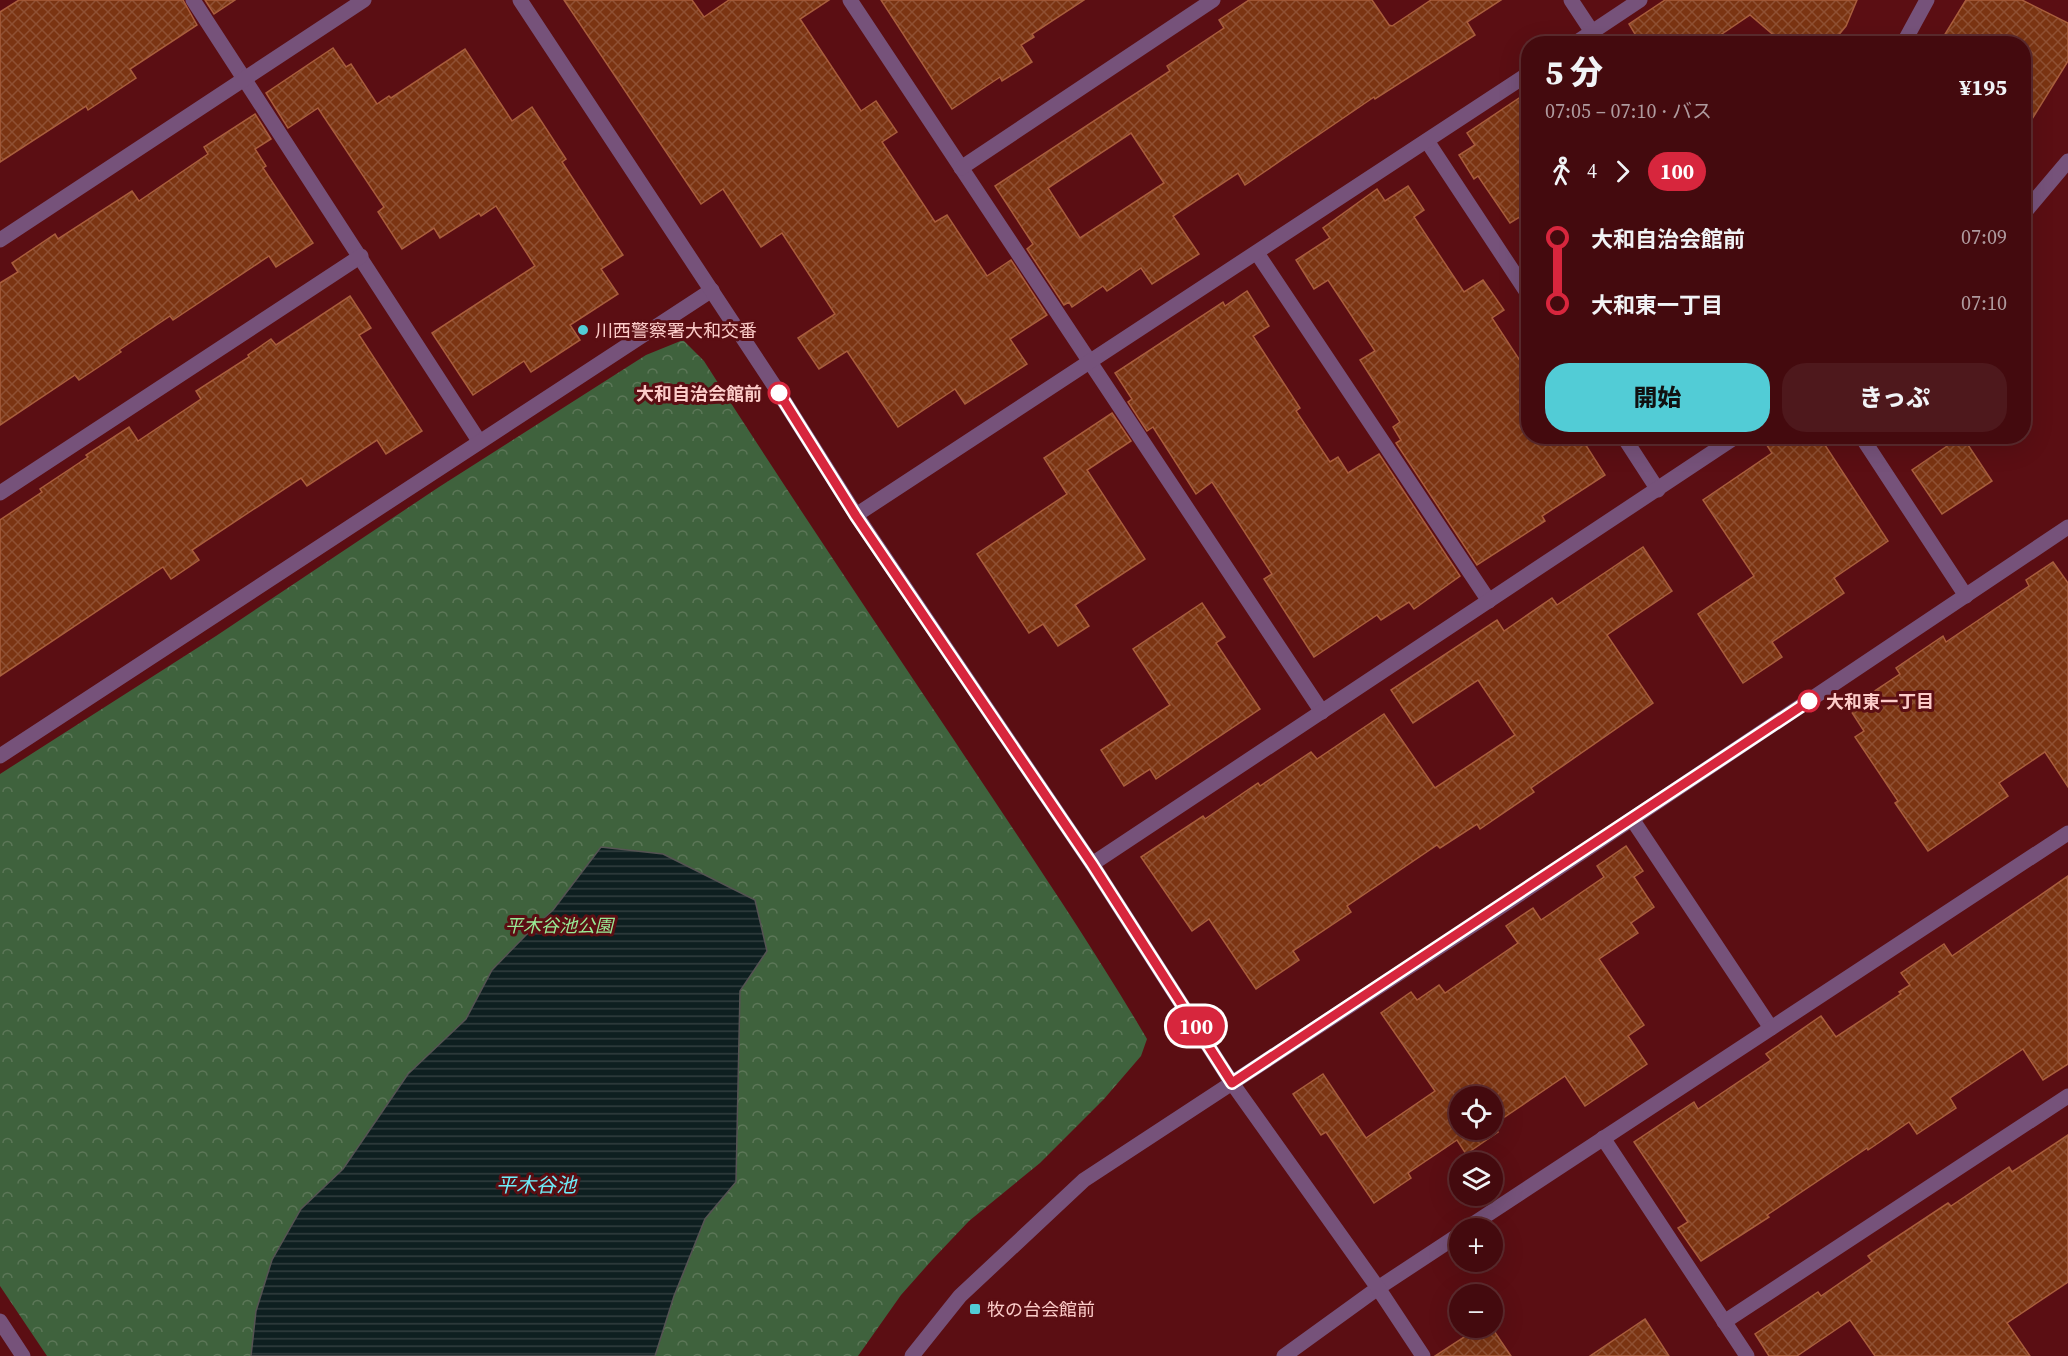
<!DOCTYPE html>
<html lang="ja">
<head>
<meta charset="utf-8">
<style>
  body { margin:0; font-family:"Source Serif 4","Noto Sans JP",serif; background:#4e181c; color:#f1f3f6; height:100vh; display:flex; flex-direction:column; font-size:22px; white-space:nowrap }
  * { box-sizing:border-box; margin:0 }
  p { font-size:20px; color:#af9a9e }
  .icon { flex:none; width:33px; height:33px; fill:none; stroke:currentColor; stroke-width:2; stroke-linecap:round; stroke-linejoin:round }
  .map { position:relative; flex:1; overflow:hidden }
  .details { position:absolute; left:1521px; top:36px; width:510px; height:408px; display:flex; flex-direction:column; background:#440a0e; border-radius:24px; box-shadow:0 6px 24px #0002,0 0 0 2px #5c2b2e }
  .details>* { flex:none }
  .badge { padding:0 12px; border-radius:20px; font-size:21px; line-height:39px }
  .buttons { position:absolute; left:1449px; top:1086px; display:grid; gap:12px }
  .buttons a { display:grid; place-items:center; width:54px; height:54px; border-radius:50%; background:#440a0e; box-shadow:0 6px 24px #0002,0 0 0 2px #5c2b2e; font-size:30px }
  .map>.badge { position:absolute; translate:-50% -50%; box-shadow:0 0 0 3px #fff }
  .legs { display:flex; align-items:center; gap:9px; height:66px; padding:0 24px; font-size:20px }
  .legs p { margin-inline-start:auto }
  .summary { display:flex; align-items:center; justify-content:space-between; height:102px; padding:0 24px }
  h1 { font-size:33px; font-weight:800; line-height:45px }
  .primary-button { display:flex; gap:12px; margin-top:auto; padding:12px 24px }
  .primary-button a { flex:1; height:69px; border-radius:24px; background:#52ccd6; color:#111; font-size:24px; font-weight:800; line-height:69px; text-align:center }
  .primary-button a+a { background:#4e181c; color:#f1f3f6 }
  ul { padding:0 24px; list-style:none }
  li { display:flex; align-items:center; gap:21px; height:66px; font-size:22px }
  li i { display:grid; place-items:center; width:9px; height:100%; margin:0 8px; background:currentColor }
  li i::after { content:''; width:15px; height:15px; margin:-8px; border:4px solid; border-radius:50%; background:#440a0e }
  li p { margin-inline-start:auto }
  li:first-child i { background:linear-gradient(#0000 50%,currentColor 0) }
  li:last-child i { background:linear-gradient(currentColor 50%,#0000 0) }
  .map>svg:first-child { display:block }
  .park { fill:url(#park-crowns) }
  .water { fill:url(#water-rules); stroke:#555353; stroke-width:1.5 }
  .building { fill:url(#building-cross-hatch); stroke:#a95e3d; stroke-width:1.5; fill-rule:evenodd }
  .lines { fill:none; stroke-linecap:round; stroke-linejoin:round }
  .minor { stroke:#76527a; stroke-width:15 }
  .tertiary { stroke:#76527a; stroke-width:15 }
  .line-1-casing { stroke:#fff; stroke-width:14 }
  .line-1 { stroke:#d7263d; stroke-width:9 }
  .poi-dot { fill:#52ccd6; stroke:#5b0e13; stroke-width:2 }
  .stop-1-dot { fill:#fff; stroke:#d7263d; stroke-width:3 }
  .labels { text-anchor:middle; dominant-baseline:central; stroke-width:6; stroke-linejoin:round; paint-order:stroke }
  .poi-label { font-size:18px; fill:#fcccc9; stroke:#5b0e13; text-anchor:start }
  .stop-label { font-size:18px; font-weight:bold; fill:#fcccc9; stroke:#5b0e13; text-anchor:end }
  .park-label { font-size:18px; font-style:italic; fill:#98eb96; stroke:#5b0e13 }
  .water-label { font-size:20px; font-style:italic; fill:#6eedf9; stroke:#5b0e13 }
</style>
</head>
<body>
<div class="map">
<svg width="2068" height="1356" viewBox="0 0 2068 1356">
  <defs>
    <pattern id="park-crowns" width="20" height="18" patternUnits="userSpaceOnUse" patternTransform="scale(1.5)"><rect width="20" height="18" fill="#3f623d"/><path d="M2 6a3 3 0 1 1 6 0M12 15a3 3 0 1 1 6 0" fill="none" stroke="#5c7758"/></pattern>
    <pattern id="water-rules" width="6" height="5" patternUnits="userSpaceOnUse" patternTransform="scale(1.5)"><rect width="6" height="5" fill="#0e1f20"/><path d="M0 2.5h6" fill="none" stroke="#323e3f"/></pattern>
    <pattern id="building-cross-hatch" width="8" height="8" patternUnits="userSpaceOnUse" patternTransform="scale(1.5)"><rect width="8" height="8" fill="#7b3412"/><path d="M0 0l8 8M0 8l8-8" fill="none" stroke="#8f5033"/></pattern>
  </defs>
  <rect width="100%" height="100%" fill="#5b0e13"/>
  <!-- park -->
  <path class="park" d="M 683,340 L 704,361 C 785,488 868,612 952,737 C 1018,837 1086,935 1147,1039 L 1141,1056 L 1104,1099 L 1040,1163 L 969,1221 L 932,1260 L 901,1295 L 858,1356 L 47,1356 L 0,1286 L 0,774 L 216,636 L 439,487 L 646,355 Z"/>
  <!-- water -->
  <polygon class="water" points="601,847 663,854 755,900 767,951 740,991 736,1182 705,1219 674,1296 655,1356 251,1356 256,1311 272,1260 301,1209 343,1169 408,1074 466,1019 492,970 527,934 553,910"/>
  <!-- building -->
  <g class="building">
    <polygon points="19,0 183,0 197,25 130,69 136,78 88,110 86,106 0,162 0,12"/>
    <polygon points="205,0 235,0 214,14"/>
    <polygon points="564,0 692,0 704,17 729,0 829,0 800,19 861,111 876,101 897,132 882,142 935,222 947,215 987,276 1011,260 1047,315 1010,339 1027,364 965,404 955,389 898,427 847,351 819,369 798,338 835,314 782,233 761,247 723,189 701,204"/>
    <polygon points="881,0 1084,0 1032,34 1034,37 1021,45 1032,62 1002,81 1000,77 952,109"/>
    <path d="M 1249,0 L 1372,0 L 1389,25 L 1392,26 L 1431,0 L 1501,0 L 1467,22 L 1475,35 L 1375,99 L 1374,97 L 1245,185 L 1238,173 L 1173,216 L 1199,254 L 1152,284 L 1141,268 L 1107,291 L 1103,286 L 1072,307 L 1069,302 L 1064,305 L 1027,249 L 1033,244 L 995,186 L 1170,71 L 1167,66 L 1224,28 L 1219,20 ZM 1131,133 L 1164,183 L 1080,238 L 1048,188 Z"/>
    <polygon points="1665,0 1857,0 1846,26 1831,44 1784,44 1750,15 1707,44 1641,44 1629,24"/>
    <polygon points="1966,0 2022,0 2068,23 2068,61 2024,132 2024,44 1939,44"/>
    <polygon points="333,48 346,67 351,64 377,104 389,96 391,98 465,49 512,121 532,107 566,159 562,162 623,255 601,269 618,294 570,325 580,340 531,372 524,361 473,395 432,333 535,266 496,206 481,216 479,213 440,238 434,228 402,249 378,212 384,207 318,108 288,128 266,93"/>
    <polygon points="1528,92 1528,212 1510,223 1478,176 1474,179 1459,155 1475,145 1467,133"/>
    <polygon points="255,114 271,139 255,149 266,166 263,168 313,243 276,267 269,256 173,320 170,316 119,350 121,352 79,380 75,375 0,425 0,283 18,272 12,263 55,234 58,239 132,191 139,201 208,154 204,147"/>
    <polygon points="1408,186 1424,210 1414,217 1464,292 1483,280 1504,310 1492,318 1528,373 1528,436 1580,436 1605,475 1542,516 1545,521 1477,565 1396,443 1401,440 1393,427 1400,422 1360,360 1375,351 1328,280 1314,289 1296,260 1330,238 1323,228 1377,189 1385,201"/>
    <polygon points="1247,291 1269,326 1253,336 1300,408 1296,411 1330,462 1338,457 1348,473 1379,454 1460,576 1414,609 1409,602 1381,620 1377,615 1314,657 1264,579 1272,574 1212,482 1196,494 1153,427 1147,431 1128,402 1132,399 1115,373 1223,302 1225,306"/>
    <polygon points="350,296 371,328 359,335 422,431 386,454 377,440 307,486 301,478 192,550 199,560 171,579 163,567 0,676 0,520 42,492 40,489 88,457 86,455 129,427 138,441 201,399 196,391 249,357 248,355 271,339 276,345"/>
    <polygon points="1112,413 1131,441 1087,470 1145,559 1075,605 1089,626 1058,646 1043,624 1029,633 977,554 1067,494 1044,458"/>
    <polygon points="1761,436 1819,436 1888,541 1834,578 1844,593 1772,642 1782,657 1743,683 1698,614 1754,576 1703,500 1772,453"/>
    <polygon points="1962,436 1992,481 1942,514 1912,470"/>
    <polygon points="1643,547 1672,591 1607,635 1653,703 1531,788 1534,792 1480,829 1477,824 1440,848 1437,845 1347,906 1351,912 1293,951 1299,960 1256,989 1209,919 1192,931 1141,857 1203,816 1205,819 1258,783 1260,786 1311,752 1317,759 1384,714 1435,788 1515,735 1478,680 1413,723 1391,690 1497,620 1504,631 1552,598 1557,605"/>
    <polygon points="2053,562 2068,583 2068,787 2045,752 1999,783 2008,796 1928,851 1895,803 1898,801 1855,737 1864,731 1849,708 1900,674 1896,668 1943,636 1946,642 2029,586 2026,580"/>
    <polygon points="1202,603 1225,637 1216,643 1260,709 1156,779 1150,769 1124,786 1101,750 1170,705 1133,649"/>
    <path d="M 1626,846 L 1643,871 L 1634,877 L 1654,907 L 1631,923 L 1638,933 L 1599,959 L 1644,1025 L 1628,1036 L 1647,1064 L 1585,1106 L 1565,1076 L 1493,1125 L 1498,1132 L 1466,1154 L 1457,1140 L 1408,1173 L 1411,1178 L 1374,1203 L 1326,1132 L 1321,1135 L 1293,1094 L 1323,1074 L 1366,1138 L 1435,1091 L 1381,1013 L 1411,992 L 1417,1000 L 1439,985 L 1445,993 L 1518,943 L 1506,926 L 1533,908 L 1541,920 L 1604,877 L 1597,866 ZM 1460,1096 L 1492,1096 L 1492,1130 L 1460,1130 Z"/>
    <polygon points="2068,876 2068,1064 2043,1080 2023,1049 1950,1098 1956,1108 1917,1134 1909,1122 1868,1150 1867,1148 1767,1215 1769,1217 1701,1261 1678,1228 1688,1222 1634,1142 1694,1102 1698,1109 1771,1060 1766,1054 1821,1016 1836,1037 1901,994 1899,992 1910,985 1901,973 1944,944 1952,956"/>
    <polygon points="2068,1135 2068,1282 2007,1323 2030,1356 1875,1356 1850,1320 1797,1356 1769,1356 1755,1334 1818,1292 1821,1296 1872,1261 1868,1256 1948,1203 1951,1206 2009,1167 2012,1172"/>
    <polygon points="1645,1319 1669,1356 1590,1356"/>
    <polygon points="1478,1328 1492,1328 1511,1356 1435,1356"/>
  </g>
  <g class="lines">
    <!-- minor -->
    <g class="minor">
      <polyline points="193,0 479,441"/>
      <polyline points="850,0 1322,712"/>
      <polyline points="1571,0 1600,44"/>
      <polyline points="1574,44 1640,0"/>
      <polyline points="1903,44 1927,0"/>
      <polyline points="1427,141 1528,294"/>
      <polyline points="961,168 1213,0"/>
      <polyline points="2024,213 2068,161"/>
      <polyline points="1257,253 1489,601"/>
      <polyline points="1623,436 1658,490"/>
      <polyline points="1861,436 1966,596"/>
      <polyline points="0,493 361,256"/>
      <polyline points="856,515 1528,74"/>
      <polyline points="0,756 712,290"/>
      <polyline points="1632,819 1771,1028"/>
      <polyline points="1092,864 1737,436"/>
      <polyline points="1603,1138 1747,1356"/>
      <polyline points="1467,1228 2068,833"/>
      <polyline points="0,1321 23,1356"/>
      <polyline points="1724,1322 2068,1096"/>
      <polyline points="1284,1356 1378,1288 1460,1234"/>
    </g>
    <!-- tertiary -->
    <g class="tertiary">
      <polyline points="520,0 779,393 856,515 1092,864 1232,1083 1378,1288 1423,1356"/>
      <polyline points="0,240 364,0"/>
      <polyline points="912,1356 960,1296 1084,1180 1496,910 2068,527"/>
    </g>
  </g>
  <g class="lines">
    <!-- line-1 casing -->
    <g class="line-1-casing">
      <polyline id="line-1" points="779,393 856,516 1092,864 1232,1083 1809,701"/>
    </g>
    <!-- line-1 -->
    <use href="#line-1" class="line-1"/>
  </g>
  <!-- markers -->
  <g class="poi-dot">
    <circle cx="583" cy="330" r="6"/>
    <rect x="969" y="1303" width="12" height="12" rx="3"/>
  </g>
  <g class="stop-1-dot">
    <circle cx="779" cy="393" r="10"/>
    <circle cx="1809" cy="701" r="10"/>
  </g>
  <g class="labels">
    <!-- poi labels -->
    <g class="poi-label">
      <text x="595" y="330">川西警察署大和交番</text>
      <text x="987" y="1309">牧の台会館前</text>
    </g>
    <!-- stop labels -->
    <g class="stop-label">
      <text x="762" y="393">大和自治会館前</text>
      <text x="1826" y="701" text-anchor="start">大和東一丁目</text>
    </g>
    <!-- park labels -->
    <g class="park-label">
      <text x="559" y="925">平木谷池公園</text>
    </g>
    <!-- water labels -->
    <g class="water-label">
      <text x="536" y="1185">平木谷池</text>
    </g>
  </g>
</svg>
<div class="buttons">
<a><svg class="icon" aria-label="locate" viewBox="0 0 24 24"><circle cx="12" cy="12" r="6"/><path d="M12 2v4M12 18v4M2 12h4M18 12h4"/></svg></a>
<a><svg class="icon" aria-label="layers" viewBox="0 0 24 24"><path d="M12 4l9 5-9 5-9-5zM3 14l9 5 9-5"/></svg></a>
<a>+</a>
<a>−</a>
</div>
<b class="badge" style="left:1196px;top:1026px;background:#d7263d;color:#fff">100</b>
<section class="details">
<div class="summary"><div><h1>5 分</h1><p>07:05 – 07:10 · バス</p></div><b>¥195</b></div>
<div class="legs"><svg class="icon" aria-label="walk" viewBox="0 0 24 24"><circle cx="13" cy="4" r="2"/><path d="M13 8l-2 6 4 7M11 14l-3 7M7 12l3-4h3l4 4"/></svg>4<svg class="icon" aria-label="forward" viewBox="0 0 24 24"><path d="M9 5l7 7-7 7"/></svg><b class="badge" style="background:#d7263d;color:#fff">100</b></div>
<ul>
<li><i style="color:#d7263d"></i><b>大和自治会館前</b><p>07:09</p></li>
<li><i style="color:#d7263d"></i><b>大和東一丁目</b><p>07:10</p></li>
</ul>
<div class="primary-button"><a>開始</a><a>きっぷ</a></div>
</section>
</div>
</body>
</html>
